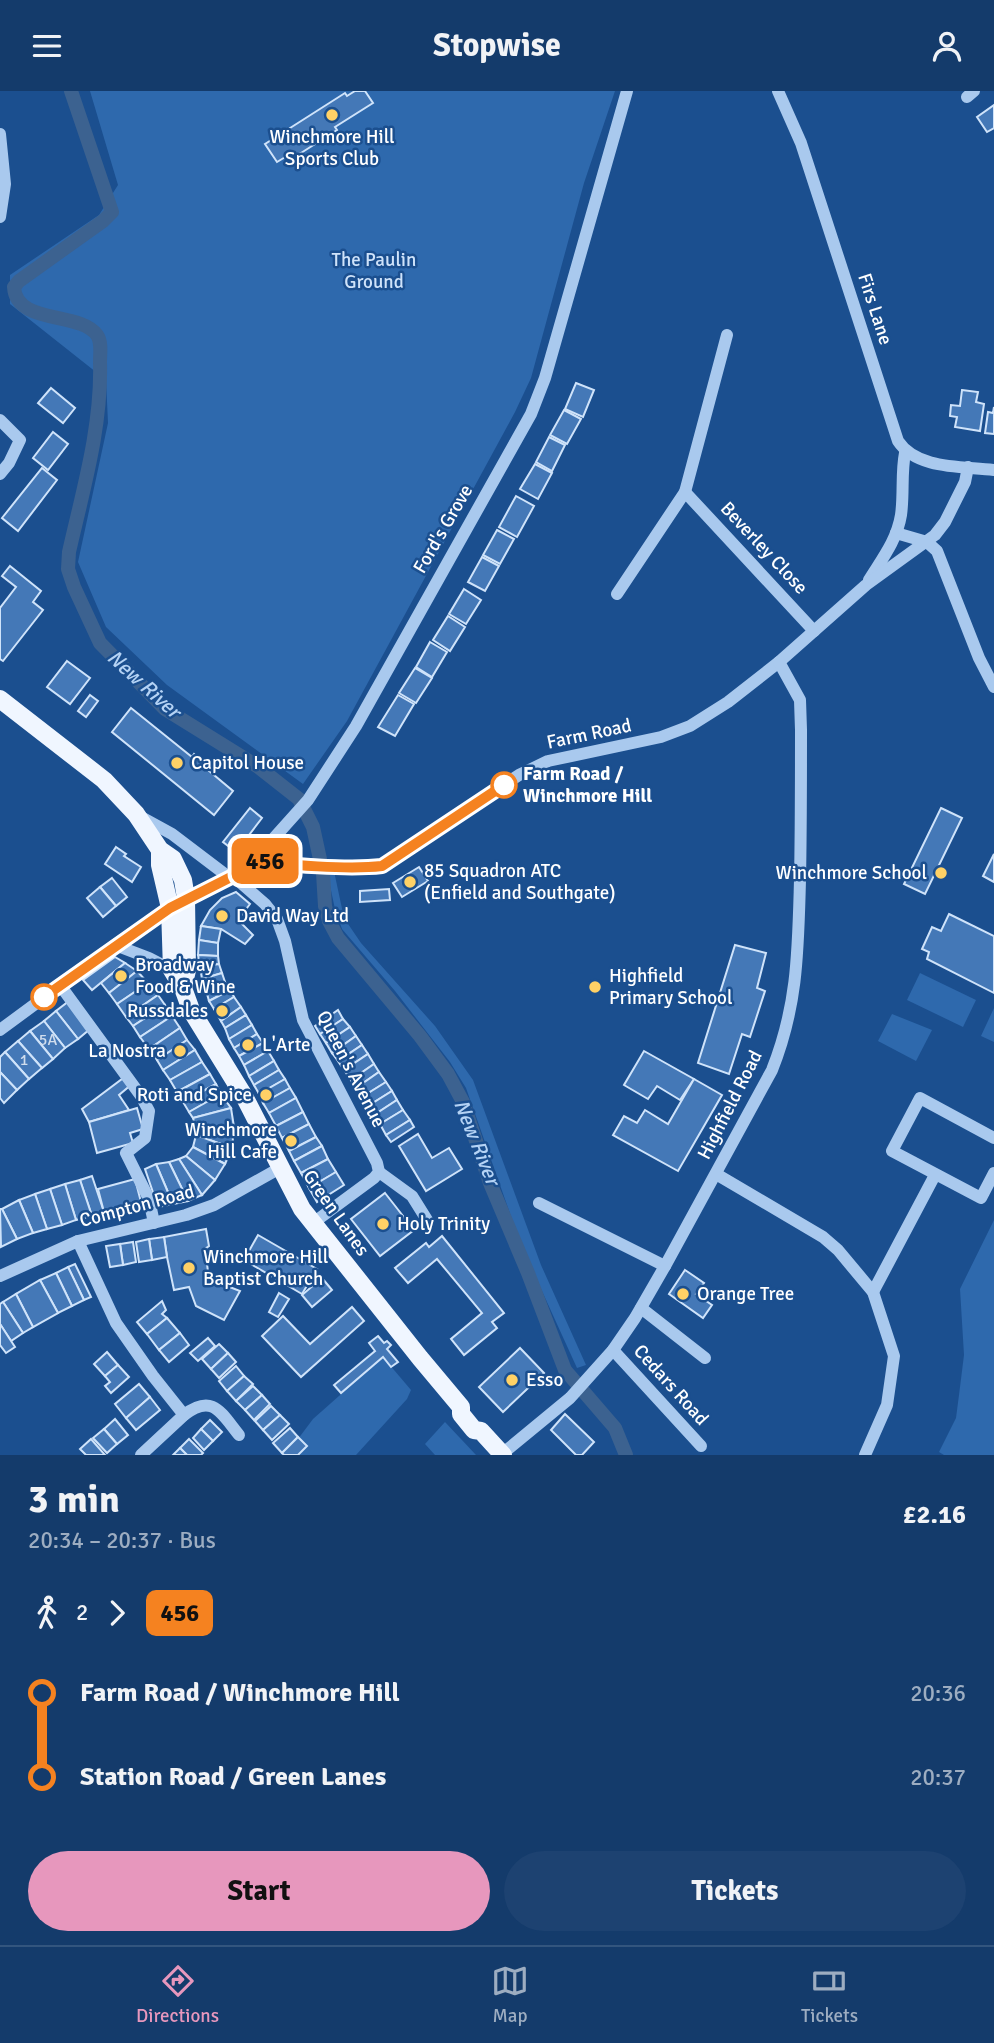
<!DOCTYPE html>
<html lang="en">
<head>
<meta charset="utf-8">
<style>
  body { margin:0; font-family:Signika,sans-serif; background:#1d4271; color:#f1f3f6; height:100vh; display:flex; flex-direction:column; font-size:26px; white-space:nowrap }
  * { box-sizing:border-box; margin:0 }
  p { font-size:23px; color:#9dadc1 }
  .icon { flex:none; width:38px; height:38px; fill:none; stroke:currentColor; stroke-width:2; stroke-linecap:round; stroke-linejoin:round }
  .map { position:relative; height:1364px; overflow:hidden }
  .drawer { display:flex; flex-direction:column; background:#143b6b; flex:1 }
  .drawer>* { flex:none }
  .badge { padding:0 14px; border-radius:10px; font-size:24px; line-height:46px }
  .map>.badge { position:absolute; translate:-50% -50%; box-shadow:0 0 0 4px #fff }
  .legs { display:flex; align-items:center; gap:10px; height:77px; padding:0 28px; font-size:23px }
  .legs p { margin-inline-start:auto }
  .overview { display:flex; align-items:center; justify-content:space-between; height:119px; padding:0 28px }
  h1 { font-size:38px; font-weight:700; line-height:52px }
  .button { display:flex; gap:14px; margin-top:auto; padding:14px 28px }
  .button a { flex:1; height:80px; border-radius:42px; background:#e797bd; color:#111; font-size:28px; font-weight:700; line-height:80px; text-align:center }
  .button a+a { background:#1d4271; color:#f1f3f6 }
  ul { padding:0 28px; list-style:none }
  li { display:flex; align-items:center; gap:24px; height:84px; font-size:26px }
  li i { display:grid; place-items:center; width:10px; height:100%; margin:0 9px; background:currentColor }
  li i::after { content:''; width:18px; height:18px; margin:-9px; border:5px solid; border-radius:50%; background:#143b6b }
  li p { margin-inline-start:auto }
  li:first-child i { background:linear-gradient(#0000 50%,currentColor 0) }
  li:last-child i { background:linear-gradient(currentColor 50%,#0000 0) }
  header { display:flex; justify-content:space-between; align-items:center; height:91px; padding:0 28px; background:#143b6b; font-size:32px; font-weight:700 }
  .menu { display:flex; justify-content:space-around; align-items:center; height:98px; border-top:2px solid #33557e; background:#143b6b; font-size:19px; color:#9dadc1 }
  .menu a { display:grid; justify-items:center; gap:4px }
  .menu .active { color:#e797bd }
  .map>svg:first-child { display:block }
  .green { fill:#2e69ad }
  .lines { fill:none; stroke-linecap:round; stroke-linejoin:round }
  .canal { stroke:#3c6290; stroke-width:14 }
  .building { fill:#4478b7; stroke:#cfe3fa; stroke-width:2 }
  .minor { stroke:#a9c9ee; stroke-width:12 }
  .major { stroke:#f0f6ff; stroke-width:18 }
  .line-1-casing { stroke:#fff; stroke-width:16 }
  .line-1 { stroke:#f58220; stroke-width:10 }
  .poi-dot { fill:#ffd166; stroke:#1b4f8f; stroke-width:2.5 }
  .stop-1-dot { fill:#fff; stroke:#f58220; stroke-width:3.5 }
  .labels { text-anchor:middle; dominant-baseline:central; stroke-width:5; stroke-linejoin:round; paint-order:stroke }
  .number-label { font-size:16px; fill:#d0dded }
  .poi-label { font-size:19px; fill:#fff; stroke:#1b4f8f; text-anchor:start }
  .park-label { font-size:19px; fill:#cfe3fa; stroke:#1b4f8f }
  .street-label { font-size:19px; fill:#fff; stroke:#1b4f8f }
  .stop-label { font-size:19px; font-weight:bold; fill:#fff; stroke:#1b4f8f; text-anchor:start }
  .water-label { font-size:21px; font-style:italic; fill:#b5d3f5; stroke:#1b4f8f }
</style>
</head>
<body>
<header><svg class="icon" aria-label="menu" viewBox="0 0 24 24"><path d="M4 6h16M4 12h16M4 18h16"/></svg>Stopwise<svg class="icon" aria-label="person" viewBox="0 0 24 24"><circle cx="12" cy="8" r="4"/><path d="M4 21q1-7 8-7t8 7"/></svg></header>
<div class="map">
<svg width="994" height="1364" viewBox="0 0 994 1364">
  <rect width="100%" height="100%" fill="#1b4f8f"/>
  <!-- green -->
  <g class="green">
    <polygon points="90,0 615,0 584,92 531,287 515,321 347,630 303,693 167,594 106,536 78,471 108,332 106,289 10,213 10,184 99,124 118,94"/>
    <polygon points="334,780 344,827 361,852 435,935 473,989 541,1174 586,1274 577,1277 521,1154 466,997 450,971 395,900 342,838 335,818 327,781"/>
    <polygon points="920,882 976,909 963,936 907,909"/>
    <polygon points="994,917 994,951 981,945"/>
    <polygon points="892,923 932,939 916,970 878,950"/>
    <polygon points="994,1129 994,1364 944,1364 939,1361 956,1327 959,1304 964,1264 960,1198"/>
    <polygon points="383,1266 411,1299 407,1308 356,1364 286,1364 313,1328"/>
    <polygon points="445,1331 476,1364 435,1364 425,1353"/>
  </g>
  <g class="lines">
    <!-- canal -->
    <path class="canal" d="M 71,0 L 112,121 L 103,130 L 19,190 L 14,196 C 16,234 80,220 97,244 C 102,251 100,263 100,271 C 102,335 83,399 69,461 L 68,478 L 74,496 L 100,552 L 165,618 L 257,675 L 299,708 L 313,736 L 323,782 L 325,815 L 329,830 L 338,847 L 420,945 L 448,983 L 463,1011 L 490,1092 L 528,1182 L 565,1279 L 615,1337 L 626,1364"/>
  </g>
  <!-- building -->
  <g class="building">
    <polygon points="355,0 365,0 373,12 335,36 337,39 290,69 287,65 277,71 265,53 345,2 347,5"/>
    <polygon points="994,14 994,37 987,41 977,26"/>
    <polygon points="576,292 594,299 583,326 565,318"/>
    <polygon points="51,297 75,317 63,332 38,312"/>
    <polygon points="962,299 978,301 976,311 984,313 980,340 955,336 957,326 950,325 951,314 960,315"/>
    <polygon points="994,316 994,343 985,342 988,321 993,322"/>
    <polygon points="564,319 581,328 567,353 550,344"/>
    <polygon points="53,341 68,353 48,379 33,367"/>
    <polygon points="549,346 565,354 552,380 536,371"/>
    <polygon points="535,373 552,382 538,408 520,398"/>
    <polygon points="42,377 57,389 18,440 2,427"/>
    <polygon points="516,405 534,415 517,446 499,436"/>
    <polygon points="497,439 514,448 500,473 483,464"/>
    <polygon points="482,466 499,475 485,500 468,491"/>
    <polygon points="10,475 41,500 33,511 43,519 3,570 0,568 0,517 16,496 2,485"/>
    <polygon points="464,498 481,509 466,533 449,523"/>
    <polygon points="448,525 465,536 450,560 433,549"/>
    <polygon points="430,551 447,561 432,586 416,576"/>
    <polygon points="67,570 90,587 70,613 47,596"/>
    <polygon points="415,577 432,587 416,612 399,602"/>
    <polygon points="90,604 98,610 86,626 78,620"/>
    <polygon points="398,604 414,613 395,645 378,636"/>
    <polygon points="131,617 192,666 194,663 198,667 209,677 208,679 233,700 214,724 112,641"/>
    <polygon points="250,717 262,727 236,761 223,751"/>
    <polygon points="941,717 962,727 925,803 904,793"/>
    <polygon points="116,756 126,763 124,765 141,776 132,791 105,773"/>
    <polygon points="994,763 994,791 983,785"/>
    <polygon points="419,776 428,790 402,806 393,792"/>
    <polygon points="112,787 127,806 116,815 100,796"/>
    <polygon points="100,796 116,815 103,826 87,807"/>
    <polygon points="389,798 390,809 360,811 360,800"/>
    <polygon points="236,801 250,813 238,829 253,844 245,853 221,838 201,835 210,819 222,807"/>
    <polygon points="949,823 994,845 994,902 927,868 929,861 922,858 932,836 941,840"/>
    <polygon points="201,835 221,838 218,852 199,849"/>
    <polygon points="199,849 218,852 218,865 198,864"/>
    <polygon points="735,854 766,862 757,897 765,900 750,946 742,943 729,983 698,972"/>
    <polygon points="198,864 218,865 219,873 200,876"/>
    <polygon points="115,866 125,872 92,899 83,889"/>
    <polygon points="125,872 137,880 109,902 101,892"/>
    <polygon points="219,873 222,882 202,888 200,876"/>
    <polygon points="137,880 148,892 117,913 109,902"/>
    <polygon points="222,882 225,891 206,899 202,888"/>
    <polygon points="225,891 230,899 209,910 206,899"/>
    <polygon points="148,892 158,904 126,926 117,913"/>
    <polygon points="230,899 234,906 214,918 209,910"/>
    <polygon points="158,904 165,914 133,935 126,926"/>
    <polygon points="234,906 241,916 221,930 214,918"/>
    <polygon points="69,910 90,938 78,948 56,920"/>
    <polygon points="165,914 172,925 140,946 133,935"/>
    <polygon points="241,916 246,924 225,937 221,930"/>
    <polygon points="338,919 343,928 320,943 315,935"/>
    <polygon points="56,920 78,948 65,957 44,930"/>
    <polygon points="246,924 252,934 229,948 225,937"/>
    <polygon points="172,925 180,937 149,958 140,946"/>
    <polygon points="343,928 350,936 326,952 320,943"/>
    <polygon points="44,930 65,957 53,968 30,940"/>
    <polygon points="252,934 257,943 234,957 229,948"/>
    <polygon points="350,936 356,945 332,962 326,952"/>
    <polygon points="180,937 187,949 157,969 149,958"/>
    <polygon points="30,940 53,968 42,977 18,950"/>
    <polygon points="257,943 263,952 239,965 234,957"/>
    <polygon points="356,945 362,954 338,970 332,962"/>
    <polygon points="187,949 195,959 163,979 157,969"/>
    <polygon points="18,950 42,977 29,988 5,961"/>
    <polygon points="263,952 268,960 244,974 239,965"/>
    <polygon points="362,954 368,963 344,979 338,970"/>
    <polygon points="195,959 202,971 170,989 163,979"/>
    <polygon points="268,960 274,970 249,985 244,974"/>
    <polygon points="644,960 694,988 680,1009 657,995 648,1008 624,994"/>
    <polygon points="5,961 29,988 17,999 0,981 0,966"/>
    <polygon points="368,963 374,973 351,989 344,979"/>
    <polygon points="274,970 279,979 254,994 249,985"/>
    <polygon points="202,971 210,983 177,1001 170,989"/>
    <polygon points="374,973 379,981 356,997 351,989"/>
    <polygon points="279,979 285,988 259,1003 254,994"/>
    <polygon points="0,981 17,999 4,1012 0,1007"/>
    <polygon points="379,981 386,991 362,1006 356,997"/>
    <polygon points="210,983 216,993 183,1011 177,1001"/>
    <polygon points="126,985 132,993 119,1004 129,1019 89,1031 82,1018"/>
    <polygon points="285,988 290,997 263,1012 259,1003"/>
    <polygon points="694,988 722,1004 678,1080 613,1044 624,1025 637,1032 645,1019 668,1033"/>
    <polygon points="386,991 392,1000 368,1015 362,1006"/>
    <polygon points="216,993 221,1003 189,1021 183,1011"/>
    <polygon points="290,997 296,1007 269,1022 263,1012"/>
    <polygon points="392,1000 397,1009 374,1024 368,1015"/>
    <polygon points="221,1003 231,1017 193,1027 189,1021"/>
    <polygon points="296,1007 303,1021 276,1035 269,1022"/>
    <polygon points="397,1009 403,1019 380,1033 374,1024"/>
    <polygon points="137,1017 143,1038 130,1042 133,1052 97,1062 89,1031"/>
    <polygon points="231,1017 234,1036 196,1037 193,1027"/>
    <polygon points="403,1019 410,1029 386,1044 380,1033"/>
    <polygon points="303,1021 309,1033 282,1047 276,1035"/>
    <polygon points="410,1029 414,1036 391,1051 386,1044"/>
    <polygon points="309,1033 316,1046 289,1060 282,1047"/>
    <polygon points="234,1036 232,1057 196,1044 196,1037"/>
    <polygon points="418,1043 432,1067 449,1057 462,1078 426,1100 399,1055"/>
    <polygon points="196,1044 232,1057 225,1073 193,1056"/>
    <polygon points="316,1046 322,1055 294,1070 289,1060"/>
    <polygon points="322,1055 328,1068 301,1082 294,1070"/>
    <polygon points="193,1056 225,1073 215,1089 186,1065"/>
    <polygon points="186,1065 215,1089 202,1104 179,1068"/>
    <polygon points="179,1068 202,1104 188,1110 169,1071"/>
    <polygon points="328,1068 336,1081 309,1097 301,1082"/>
    <polygon points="169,1071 188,1110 173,1113 156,1073"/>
    <polygon points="156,1073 173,1113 158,1116 145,1078"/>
    <polygon points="336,1081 344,1094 317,1111 309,1097"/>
    <polygon points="92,1085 104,1121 92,1125 80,1089"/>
    <polygon points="135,1088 141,1111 104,1121 98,1098"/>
    <polygon points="80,1089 92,1125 76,1129 65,1093"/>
    <polygon points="65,1093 76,1129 62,1134 50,1098"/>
    <polygon points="50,1098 62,1134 47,1138 35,1103"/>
    <polygon points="385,1102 414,1139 380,1165 351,1128"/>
    <polygon points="35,1103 47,1138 33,1142 19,1109"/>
    <polygon points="19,1109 33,1142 17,1148 2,1118"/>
    <polygon points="0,1118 2,1118 17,1148 1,1156"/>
    <polygon points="206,1138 209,1155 205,1158 209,1188 240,1200 224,1229 196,1215 189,1196 174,1199 167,1166 164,1146"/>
    <polygon points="258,1144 317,1178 302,1203 244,1169"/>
    <polygon points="442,1145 504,1222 492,1231 497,1237 464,1264 451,1248 482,1222 437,1168 408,1192 395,1177 426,1152 429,1156"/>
    <polygon points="164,1146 167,1166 152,1169 149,1148"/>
    <polygon points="149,1148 152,1169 139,1171 136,1151"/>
    <polygon points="133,1151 136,1171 123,1174 120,1153"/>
    <polygon points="120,1153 123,1174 110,1176 106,1155"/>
    <polygon points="75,1173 91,1206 84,1209 68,1176"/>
    <polygon points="68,1176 84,1209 72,1215 56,1182"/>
    <polygon points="685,1179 704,1192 696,1203 712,1214 703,1227 669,1203"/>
    <polygon points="56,1182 72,1215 58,1222 40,1189"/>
    <polygon points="322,1187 332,1199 312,1216 302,1204"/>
    <polygon points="40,1189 58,1222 33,1236 16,1203"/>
    <polygon points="279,1202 289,1208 278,1226 269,1221"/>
    <polygon points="16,1203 33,1236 23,1242 3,1211"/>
    <polygon points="162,1210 166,1219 162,1223 167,1227 147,1243 137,1231"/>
    <polygon points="3,1211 23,1242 11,1250 0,1233 0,1213"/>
    <polygon points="352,1216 364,1230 301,1286 262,1245 283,1225 310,1253"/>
    <polygon points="167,1227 180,1242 159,1259 147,1243"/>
    <polygon points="0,1233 15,1256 6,1262 0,1254"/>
    <polygon points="180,1242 189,1254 169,1271 159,1259"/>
    <polygon points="378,1245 384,1252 387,1250 391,1254 387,1258 398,1271 391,1276 383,1266 341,1302 334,1294 375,1260 369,1252"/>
    <polygon points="208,1247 215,1255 198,1270 190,1262"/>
    <polygon points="219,1253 228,1262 211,1278 202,1268"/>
    <polygon points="520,1257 544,1282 503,1321 479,1296"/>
    <polygon points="107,1261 118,1274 105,1285 94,1273"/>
    <polygon points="228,1262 236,1271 219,1287 211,1278"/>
    <polygon points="118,1274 129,1286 111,1302 105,1295 110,1291 105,1285"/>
    <polygon points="236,1275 244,1285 227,1300 219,1290"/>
    <polygon points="244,1285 253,1293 236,1310 227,1300"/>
    <polygon points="139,1293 150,1306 126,1327 115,1313"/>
    <polygon points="253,1295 262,1304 245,1319 236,1310"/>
    <polygon points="262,1304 270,1313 254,1329 245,1319"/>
    <polygon points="150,1306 160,1319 136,1339 126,1327"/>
    <polygon points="271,1315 280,1324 263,1339 255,1330"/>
    <polygon points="565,1323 594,1351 582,1364 576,1364 551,1339"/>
    <polygon points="280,1324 289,1333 272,1349 263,1339"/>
    <polygon points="115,1328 128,1344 117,1353 104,1338"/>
    <polygon points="210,1329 222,1341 213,1350 201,1338"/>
    <polygon points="290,1337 298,1346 282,1362 273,1352"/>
    <polygon points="104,1338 117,1353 107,1362 93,1347"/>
    <polygon points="201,1338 213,1350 204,1359 193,1347"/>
    <polygon points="298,1346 307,1355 298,1364 284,1364 282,1362"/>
    <polygon points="91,1348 105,1364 86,1364 80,1358"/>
    <polygon points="189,1348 203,1362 201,1364 187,1364 180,1357"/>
    <polygon points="180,1357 187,1364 173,1364"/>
  </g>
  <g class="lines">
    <!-- minor -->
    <g class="minor">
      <path d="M 778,0 L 801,52 L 898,350 C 917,379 963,375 994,379"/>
      <polyline points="967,6 974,0"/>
      <polyline points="0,43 5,93 0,126"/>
      <polyline points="0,329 20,349 9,372 0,383"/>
      <polyline points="685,401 814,540"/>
      <polyline points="896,442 927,451 937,460 979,567 994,596"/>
      <path d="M 869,489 C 882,468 897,449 901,424 C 904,403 901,382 905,362"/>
      <polyline points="617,503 685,401 727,244"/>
      <polyline points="141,726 172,743 230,787"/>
      <polyline points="257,766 267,771 357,776 381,775 519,684 548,670 661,646 690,635 728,611 779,571 866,494 935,444 945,431 965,391 968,376"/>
      <polyline points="233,785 265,813 277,828 285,850 303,929 377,1072 379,1081 374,1087 313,1132"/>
      <polyline points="115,854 149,867 172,879"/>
      <polyline points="60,894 141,1005 149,1020 145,1047 126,1062 149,1108 154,1132"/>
      <polyline points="0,939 115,854 170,817 237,782 257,766 308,709 356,635 531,323 545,287 627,0"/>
      <polyline points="994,1047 920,1007 892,1060 981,1107 994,1082"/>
      <polyline points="379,1081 412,1105 427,1129"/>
      <polyline points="716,1083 823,1146 838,1159 873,1201 894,1265 887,1314 865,1364"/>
      <polyline points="539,1112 665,1175"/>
      <polyline points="78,1150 116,1232 153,1285 184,1324 141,1364"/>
      <polyline points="0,1185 78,1150 186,1124 214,1114 280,1077"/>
      <polyline points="873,1201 935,1084"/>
      <polyline points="641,1217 705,1267"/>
      <polyline points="613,1259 701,1355"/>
      <path d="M 184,1324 C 213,1302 221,1322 239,1344"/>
      <path d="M 502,1363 L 570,1307 L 613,1259 L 635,1227 L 665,1175 L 772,979 C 798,914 798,859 800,789 C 801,739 801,689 801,639 L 800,609 L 779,571"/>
    </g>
    <!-- major -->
    <g class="major">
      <polyline points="0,608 104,689 136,723 160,759 173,768 183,789 186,807 187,879 183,897"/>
      <polyline points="160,759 160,774 170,817 172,879 183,897 191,919 244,1005 302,1118 420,1267 461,1316 461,1323 474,1339 481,1340 503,1364"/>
    </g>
  </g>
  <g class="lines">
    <!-- line-1 casing -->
    <g class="line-1-casing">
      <path id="line-1" d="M 44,906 L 170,817 L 233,785 L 257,766 C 278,776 356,778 382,775 L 504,694"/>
    </g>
    <!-- line-1 -->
    <use href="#line-1" class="line-1"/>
  </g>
  <!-- markers -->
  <g class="poi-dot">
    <circle cx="332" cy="24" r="7"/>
    <circle cx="177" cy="672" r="7"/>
    <circle cx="941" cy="782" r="7"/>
    <circle cx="410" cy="791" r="7"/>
    <circle cx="222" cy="825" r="7"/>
    <circle cx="121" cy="885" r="7"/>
    <circle cx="595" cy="896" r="7"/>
    <circle cx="222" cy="920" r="7"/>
    <circle cx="248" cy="954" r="7"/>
    <circle cx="180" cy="960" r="7"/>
    <circle cx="266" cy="1004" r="7"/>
    <circle cx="291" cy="1050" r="7"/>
    <circle cx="383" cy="1133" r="7"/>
    <circle cx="189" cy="1177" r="7"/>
    <circle cx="683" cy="1203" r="7"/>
    <circle cx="512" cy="1289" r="7"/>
  </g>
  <g class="stop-1-dot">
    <circle cx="504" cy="694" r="12"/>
    <circle cx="44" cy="906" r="12"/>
  </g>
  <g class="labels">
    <!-- number labels -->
    <g class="number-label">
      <text x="48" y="949">5A</text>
      <text x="24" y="969">1</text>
    </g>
    <!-- poi labels -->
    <g class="poi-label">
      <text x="332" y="46" text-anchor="middle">Winchmore Hill<tspan x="332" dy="22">Sports Club</tspan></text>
      <text x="191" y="672">Capitol House</text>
      <text x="424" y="780">85 Squadron ATC<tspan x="424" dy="22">(Enfield and Southgate)</tspan></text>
      <text x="927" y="782" text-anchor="end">Winchmore School</text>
      <text x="236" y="825">David Way Ltd</text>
      <text x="135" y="874">Broadway<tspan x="135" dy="22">Food &amp; Wine</tspan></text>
      <text x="609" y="885">Highfield<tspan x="609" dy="22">Primary School</tspan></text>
      <text x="208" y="920" text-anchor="end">Russdales</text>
      <text x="262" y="954">L'Arte</text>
      <text x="166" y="960" text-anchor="end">La Nostra</text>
      <text x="252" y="1004" text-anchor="end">Roti and Spice</text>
      <text x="277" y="1039" text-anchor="end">Winchmore<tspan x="277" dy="22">Hill Cafe</tspan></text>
      <text x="397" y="1133">Holy Trinity</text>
      <text x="203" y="1166">Winchmore Hill<tspan x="203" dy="22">Baptist Church</tspan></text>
      <text x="697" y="1203">Orange Tree</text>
      <text x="526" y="1289">Esso</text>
    </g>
    <!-- park labels -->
    <g class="park-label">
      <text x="374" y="169">The Paulin<tspan x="374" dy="22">Ground</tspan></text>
    </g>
    <!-- street labels -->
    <g class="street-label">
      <text transform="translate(875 218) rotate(72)">Firs Lane</text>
      <text transform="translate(443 438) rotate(-60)">Ford's Grove</text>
      <text transform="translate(764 457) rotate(47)">Beverley Close</text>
      <text transform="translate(589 643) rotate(-12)">Farm Road</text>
      <text transform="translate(351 978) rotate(63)">Queen's Avenue</text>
      <text transform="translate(730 1014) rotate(-63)">Highfield Road</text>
      <text transform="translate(137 1115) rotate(-15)">Compton Road</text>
      <text transform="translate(336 1122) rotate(55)">Green Lanes</text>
      <text transform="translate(671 1294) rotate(48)">Cedars Road</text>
    </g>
    <!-- stop labels -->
    <g class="stop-label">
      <text x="523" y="683">Farm Road /<tspan x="523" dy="22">Winchmore Hill</tspan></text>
    </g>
    <!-- water labels -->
    <g class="water-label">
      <text transform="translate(144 593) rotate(42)">New River</text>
      <text transform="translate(477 1051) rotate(68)">New River</text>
    </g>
  </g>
</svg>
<b class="badge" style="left:265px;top:770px;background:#f58220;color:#111">456</b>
</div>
<section class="drawer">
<div class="overview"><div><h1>3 min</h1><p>20:34 – 20:37 · Bus</p></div><b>£2.16</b></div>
<div class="legs"><svg class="icon" aria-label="walk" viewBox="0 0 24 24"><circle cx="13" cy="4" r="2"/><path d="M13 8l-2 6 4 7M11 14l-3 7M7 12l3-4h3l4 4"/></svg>2<svg class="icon" aria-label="forward" viewBox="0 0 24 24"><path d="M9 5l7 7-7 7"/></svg><b class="badge" style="background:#f58220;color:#111">456</b></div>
<ul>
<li><i style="color:#f58220"></i><b>Farm Road / Winchmore Hill</b><p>20:36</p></li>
<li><i style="color:#f58220"></i><b>Station Road / Green Lanes</b><p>20:37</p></li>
</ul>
<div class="button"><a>Start</a><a>Tickets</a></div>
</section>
<nav class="menu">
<a class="active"><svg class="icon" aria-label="directions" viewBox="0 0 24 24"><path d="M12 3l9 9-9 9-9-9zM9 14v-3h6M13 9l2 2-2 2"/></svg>Directions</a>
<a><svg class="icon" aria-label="map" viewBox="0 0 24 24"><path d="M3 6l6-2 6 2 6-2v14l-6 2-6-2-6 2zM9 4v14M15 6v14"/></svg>Map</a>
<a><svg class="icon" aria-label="tickets" viewBox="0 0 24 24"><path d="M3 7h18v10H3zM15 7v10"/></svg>Tickets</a>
</nav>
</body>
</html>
